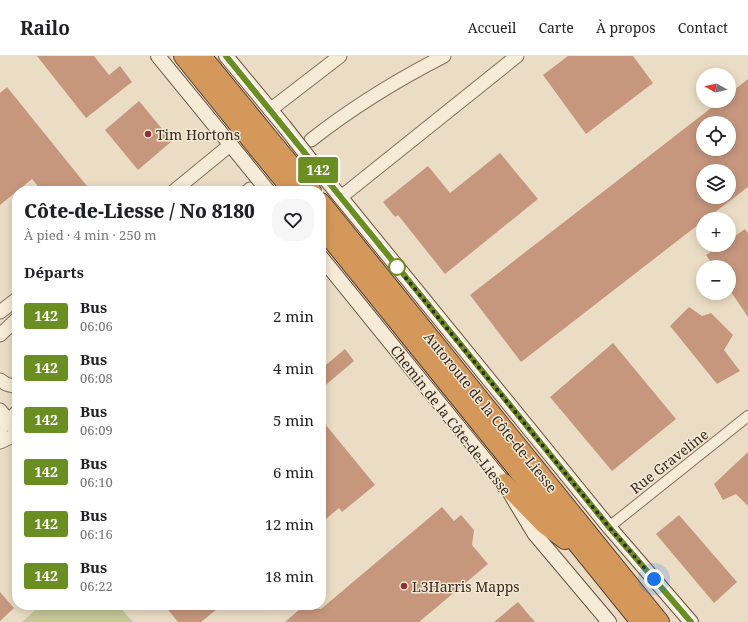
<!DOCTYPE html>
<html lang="fr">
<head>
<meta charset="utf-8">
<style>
  body { margin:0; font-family:"Noto Serif",serif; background:#f6f6f6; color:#202124; height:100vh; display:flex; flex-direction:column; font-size:15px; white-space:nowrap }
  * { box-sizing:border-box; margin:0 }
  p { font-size:13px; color:#757577 }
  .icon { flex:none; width:22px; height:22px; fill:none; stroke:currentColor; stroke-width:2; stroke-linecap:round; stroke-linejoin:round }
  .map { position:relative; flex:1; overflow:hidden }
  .panel { position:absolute; left:12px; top:130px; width:314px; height:424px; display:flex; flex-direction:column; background:#fff; border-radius:16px; box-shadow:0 2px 10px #0003 }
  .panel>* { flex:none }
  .badge { padding:0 8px; border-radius:3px; font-size:14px; line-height:26px }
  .needle { width:26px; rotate:278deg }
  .tools { position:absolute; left:696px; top:12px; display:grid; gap:8px }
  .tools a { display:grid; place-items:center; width:40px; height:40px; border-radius:50%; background:#fff; box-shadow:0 2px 10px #0003; font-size:20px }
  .you { position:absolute; width:20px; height:20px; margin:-10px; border:3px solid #fff; border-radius:50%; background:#1a73e8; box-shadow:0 0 0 6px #1a73e833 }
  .map>.badge { position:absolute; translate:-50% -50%; box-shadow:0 0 0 2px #fff }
  h2 { padding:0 12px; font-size:15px; line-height:36px }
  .round { display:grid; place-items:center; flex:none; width:42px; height:42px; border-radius:16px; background:#f6f6f6 }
  .overview { display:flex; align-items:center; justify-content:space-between; height:68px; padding:0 12px }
  h1 { font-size:19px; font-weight:800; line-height:30px }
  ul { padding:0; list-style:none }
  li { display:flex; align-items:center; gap:12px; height:52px; padding:0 12px }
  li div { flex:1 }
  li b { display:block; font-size:15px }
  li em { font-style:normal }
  li .badge { min-width:44px; font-weight:700; text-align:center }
  header { display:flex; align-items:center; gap:24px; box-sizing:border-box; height:56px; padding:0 20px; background:#fff; border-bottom:1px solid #e0e0e0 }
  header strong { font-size:19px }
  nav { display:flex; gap:22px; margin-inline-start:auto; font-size:14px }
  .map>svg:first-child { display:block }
  .green { fill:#c6c899 }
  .building { fill:#c6977d; fill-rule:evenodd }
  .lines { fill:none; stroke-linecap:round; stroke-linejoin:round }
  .tertiary-tunnel { stroke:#c7b9a4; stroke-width:13; stroke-dasharray:13 6; stroke-linecap:butt }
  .minor-casing { stroke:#856f5c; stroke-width:12 }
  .tertiary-casing { stroke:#856f5c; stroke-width:15 }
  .secondary-casing { stroke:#66513f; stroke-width:16 }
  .motorway-casing { stroke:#533e30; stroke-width:20 }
  .minor { stroke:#f6ebd7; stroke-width:10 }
  .tertiary { stroke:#f6ebd7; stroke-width:13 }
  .secondary { stroke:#f6ebd7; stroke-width:14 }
  .motorway { stroke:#d4985b; stroke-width:18 }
  .secondary-bridge-casing { stroke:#66513f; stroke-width:16; stroke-linecap:butt }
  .motorway-bridge-casing { stroke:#533e30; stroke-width:20; stroke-linecap:butt }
  .secondary-bridge { stroke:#f6ebd7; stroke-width:14 }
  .motorway-bridge { stroke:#d4985b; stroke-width:18 }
  .line-casing { stroke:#fff; stroke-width:9 }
  .line { stroke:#6b8e23; stroke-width:6 }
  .walk { stroke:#36291f; stroke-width:4; stroke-dasharray:0 7.2 }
  .poi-dot { fill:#8f3037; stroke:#f3e8d4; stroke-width:1.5 }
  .stop-dot { fill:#fff; stroke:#6b8e23; stroke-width:2 }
  .labels { text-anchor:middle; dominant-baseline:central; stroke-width:3; stroke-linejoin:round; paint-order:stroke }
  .poi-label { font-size:14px; fill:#36291f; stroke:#f3e8d4; text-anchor:start }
  .street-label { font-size:14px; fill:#36291f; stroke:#f3e8d4 }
</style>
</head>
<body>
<header>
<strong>Railo</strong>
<nav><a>Accueil</a><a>Carte</a><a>À propos</a><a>Contact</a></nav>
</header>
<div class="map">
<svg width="748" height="566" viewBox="0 0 748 566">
  <rect width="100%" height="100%" fill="#ebddc5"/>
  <!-- green -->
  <polygon class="green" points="41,549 118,549 133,566 22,566"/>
  <!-- building -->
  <g class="building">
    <polygon points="37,0 94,0 109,19 120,10 132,26 86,62"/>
    <polygon points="568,0 633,0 653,27 586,78 543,19"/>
    <path d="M 748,23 L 748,131 L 706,163 L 703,163 L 703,165 L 521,306 L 470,239 L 720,45 L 729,45 L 729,38 ZM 703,67 L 729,67 L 729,93 L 703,93 ZM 703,115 L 729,115 L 729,141 L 703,141 Z"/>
    <polygon points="7,31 91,135 42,135 32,123 0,149 0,37"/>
    <polygon points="139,45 172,85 138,114 105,74"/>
    <polygon points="500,97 538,143 445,218 398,159 395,161 383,146 428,110 450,137"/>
    <polygon points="745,173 748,177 748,261 729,233 729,211 714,211 706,199 721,189 729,189 729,184"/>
    <polygon points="689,251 702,260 711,257 733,279 724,294 740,315 717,328 670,270"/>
    <polygon points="613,287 676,363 612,415 550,341"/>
    <polygon points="345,293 354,305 321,333 321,313"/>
    <polygon points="321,363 375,429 342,456 339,452 321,467"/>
    <polygon points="748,396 748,450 736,438 723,444 714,428"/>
    <polygon points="442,451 454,465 461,459 474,474 472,489 488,508 419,566 285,566 301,552 321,553"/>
    <polygon points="679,459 737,526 714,547 656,478"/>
    <polygon points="0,536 14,552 0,565"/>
    <polygon points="518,546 535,566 494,566"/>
    <polygon points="164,549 222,549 201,566 178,566"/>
  </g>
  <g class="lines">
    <!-- tertiary-tunnel -->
    <polyline class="tertiary-tunnel" points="252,132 310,85"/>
    <!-- minor casing -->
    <g class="minor-casing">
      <polyline id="minor" points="609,471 748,360"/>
    </g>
    <!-- tertiary casing -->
    <g class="tertiary-casing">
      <g id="tertiary">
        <polyline points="270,54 340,0"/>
        <path d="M 311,84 C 353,51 397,24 444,0"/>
        <polyline points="174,135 230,89"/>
        <polyline points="248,135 250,133"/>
        <polyline points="341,141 517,0"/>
        <polyline points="0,256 17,243"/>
        <polyline points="0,279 17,263"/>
        <polyline points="0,324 6,328 17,331"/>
        <polyline points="0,354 17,375"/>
        <polyline points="0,373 17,356"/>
        <polyline points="0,386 17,378"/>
      </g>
    </g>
    <!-- secondary casing -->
    <g class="secondary-casing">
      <g id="secondary">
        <polyline points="158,0 243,104"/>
        <polyline points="226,0 284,70"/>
        <polyline points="316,111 609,471 691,566"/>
        <polyline points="321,201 504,427 534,477 609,566"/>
      </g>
    </g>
    <!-- motorway casing -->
    <g class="motorway-casing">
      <g id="motorway">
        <polyline points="183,0 257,92"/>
        <polyline points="202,0 269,82"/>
        <polyline points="302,122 312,135"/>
        <polyline points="321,146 660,566"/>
        <polyline points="321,171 640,566"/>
        <polyline points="504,427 544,468 565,484"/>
      </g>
    </g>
    <!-- minor -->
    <use href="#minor" class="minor"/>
    <!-- tertiary -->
    <use href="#tertiary" class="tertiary"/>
    <!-- secondary -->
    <use href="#secondary" class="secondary"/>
    <!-- motorway -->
    <use href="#motorway" class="motorway"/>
    <!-- secondary-bridge casing -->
    <g class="secondary-bridge-casing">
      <g id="secondary-bridge">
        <polyline points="284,70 316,111"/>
        <polyline points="243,104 268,135"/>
      </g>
    </g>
    <!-- motorway-bridge casing -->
    <g class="motorway-bridge-casing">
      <g id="motorway-bridge">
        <polyline points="269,82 302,122"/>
        <polyline points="257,92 290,132"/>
      </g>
    </g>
    <!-- secondary-bridge -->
    <use href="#secondary-bridge" class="secondary-bridge"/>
    <!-- motorway-bridge -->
    <use href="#motorway-bridge" class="motorway-bridge"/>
  </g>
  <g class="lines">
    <!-- line casing -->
    <g class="line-casing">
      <polyline id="line" points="226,0 609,471 691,566"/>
    </g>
    <!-- line -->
    <use href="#line" class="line"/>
    <!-- walk -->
    <polyline class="walk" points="397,211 609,471 654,523"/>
  </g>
  <!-- markers -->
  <g class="poi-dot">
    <circle cx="148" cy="78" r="4"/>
    <circle cx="404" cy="530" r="4"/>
  </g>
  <circle class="stop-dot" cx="397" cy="211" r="8"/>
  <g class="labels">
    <!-- poi labels -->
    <g class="poi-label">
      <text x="156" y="78">Tim Hortons</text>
      <text x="412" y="530">L3Harris Mapps</text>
    </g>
    <!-- street labels -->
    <g class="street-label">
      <text transform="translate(491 356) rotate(51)">Autoroute de la Côte-de-Liesse</text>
      <text transform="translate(451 364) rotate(52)">Chemin de la Côte-de-Liesse</text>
      <text transform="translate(669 405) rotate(-38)">Rue Graveline</text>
    </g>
  </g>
</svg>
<div class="tools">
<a><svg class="needle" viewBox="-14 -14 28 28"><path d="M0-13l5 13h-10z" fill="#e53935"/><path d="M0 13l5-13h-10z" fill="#757577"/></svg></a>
<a><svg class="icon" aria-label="locate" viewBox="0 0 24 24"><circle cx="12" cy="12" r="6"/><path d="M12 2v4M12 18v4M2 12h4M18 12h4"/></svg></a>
<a><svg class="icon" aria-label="layers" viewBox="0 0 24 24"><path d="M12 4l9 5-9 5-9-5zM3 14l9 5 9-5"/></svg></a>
<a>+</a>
<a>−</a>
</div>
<div class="you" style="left:654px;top:523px"></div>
<b class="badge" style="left:318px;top:114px;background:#6b8e23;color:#fff">142</b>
<section class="panel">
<div class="overview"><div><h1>Côte-de-Liesse / No 8180</h1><p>À pied · 4 min · 250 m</p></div><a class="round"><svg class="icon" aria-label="heart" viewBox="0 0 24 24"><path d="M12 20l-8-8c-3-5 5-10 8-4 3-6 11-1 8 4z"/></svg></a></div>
<h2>Départs</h2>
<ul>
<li><span class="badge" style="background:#6b8e23;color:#fff">142</span><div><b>Bus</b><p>06:06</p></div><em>2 min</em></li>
<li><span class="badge" style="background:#6b8e23;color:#fff">142</span><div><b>Bus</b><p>06:08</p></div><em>4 min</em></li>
<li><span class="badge" style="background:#6b8e23;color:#fff">142</span><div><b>Bus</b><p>06:09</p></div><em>5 min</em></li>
<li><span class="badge" style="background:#6b8e23;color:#fff">142</span><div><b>Bus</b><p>06:10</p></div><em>6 min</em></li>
<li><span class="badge" style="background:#6b8e23;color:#fff">142</span><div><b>Bus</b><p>06:16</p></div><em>12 min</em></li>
<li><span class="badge" style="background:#6b8e23;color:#fff">142</span><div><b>Bus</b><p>06:22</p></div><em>18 min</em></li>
</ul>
</section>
</div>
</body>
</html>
